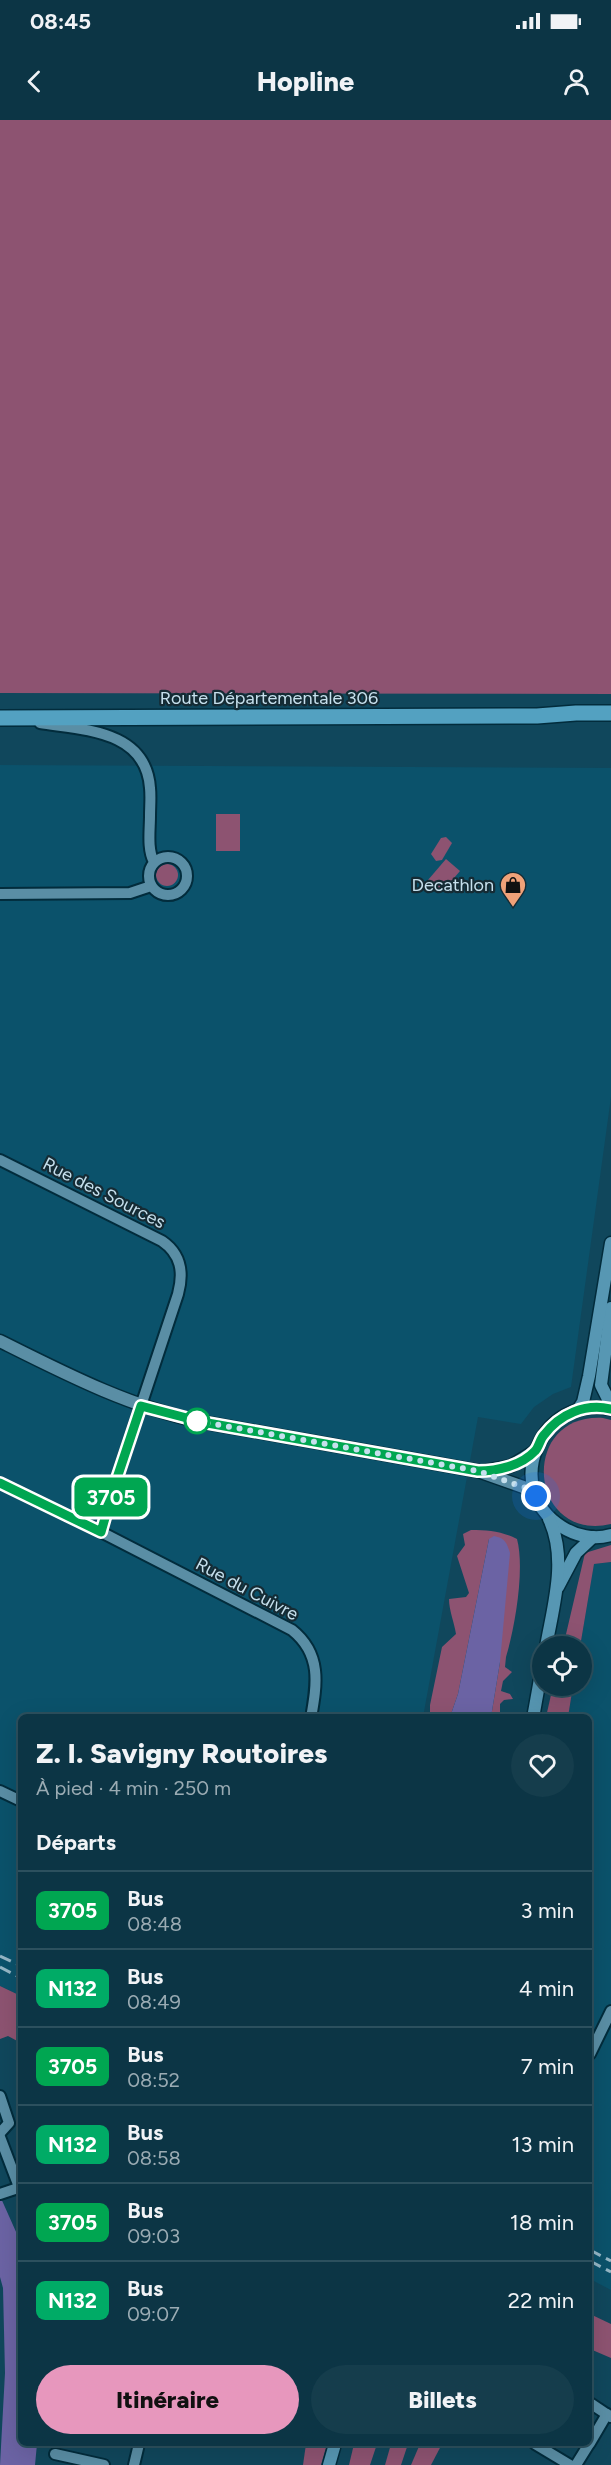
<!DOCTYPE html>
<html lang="fr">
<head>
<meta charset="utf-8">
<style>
  body { margin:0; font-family:Figtree,sans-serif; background:#153d4c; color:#f1f3f6; height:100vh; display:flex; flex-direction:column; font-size:22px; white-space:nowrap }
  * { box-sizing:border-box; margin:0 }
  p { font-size:20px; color:#9aabb3 }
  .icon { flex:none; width:33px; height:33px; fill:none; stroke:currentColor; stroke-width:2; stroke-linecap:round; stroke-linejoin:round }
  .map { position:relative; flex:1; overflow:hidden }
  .details { position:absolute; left:18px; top:1594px; width:574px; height:732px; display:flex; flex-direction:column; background:#0c3545; border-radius:9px; box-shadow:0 6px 24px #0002,0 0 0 2px #2c505e }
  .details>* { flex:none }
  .badge { padding:0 12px; border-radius:9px; font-size:21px; line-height:39px }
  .tools { position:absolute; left:532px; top:1516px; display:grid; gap:12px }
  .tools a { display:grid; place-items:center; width:60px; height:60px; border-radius:50%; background:#0c3545; box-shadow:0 6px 24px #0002,0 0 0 2px #2c505e; font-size:30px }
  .you { position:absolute; width:30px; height:30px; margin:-15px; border:4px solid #fff; border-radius:50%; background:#1a73e8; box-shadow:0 0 0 9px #1a73e833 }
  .map>.badge { position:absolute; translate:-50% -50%; box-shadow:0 0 0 3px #fff }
  h2 { padding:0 18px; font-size:22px; line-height:54px }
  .round { display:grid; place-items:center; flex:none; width:63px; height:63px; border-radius:32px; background:#153d4c }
  .headline { display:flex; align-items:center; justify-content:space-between; height:102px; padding:0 18px }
  h1 { font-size:28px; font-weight:800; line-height:45px }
  .button { display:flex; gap:12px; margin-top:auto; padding:12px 18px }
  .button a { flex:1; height:69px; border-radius:36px; background:#e797bd; color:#111; font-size:24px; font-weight:800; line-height:69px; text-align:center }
  .button a+a { background:#153d4c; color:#f1f3f6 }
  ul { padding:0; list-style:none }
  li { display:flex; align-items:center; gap:18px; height:78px; padding:0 18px; border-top:2px solid #2c505e }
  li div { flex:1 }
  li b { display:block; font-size:22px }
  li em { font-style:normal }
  li .badge { min-width:66px; font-weight:700; text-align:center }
  .status { display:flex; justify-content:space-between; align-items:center; height:42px; padding:0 30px; background:#0c3545; direction:ltr }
  .status svg { height:16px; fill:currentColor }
  header { display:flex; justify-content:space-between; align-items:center; height:78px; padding:0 18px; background:#0c3545; font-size:27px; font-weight:800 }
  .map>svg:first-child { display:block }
  .built { fill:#0b526b }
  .green { fill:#8d5371 }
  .water { fill:#6b63a4 }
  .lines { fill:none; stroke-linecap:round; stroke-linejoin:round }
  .minor-casing { stroke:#022c3c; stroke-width:14 }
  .tertiary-casing { stroke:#022c3c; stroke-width:15 }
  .secondary-casing { stroke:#022c3c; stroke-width:15 }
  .primary-casing { stroke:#022c3c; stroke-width:18 }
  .minor { stroke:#5a8ea5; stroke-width:10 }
  .tertiary { stroke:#5a8ea5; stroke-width:12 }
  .secondary { stroke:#5797b3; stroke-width:12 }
  .primary { stroke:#53a1c1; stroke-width:15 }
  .rail { stroke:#94b6c5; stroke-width:3; stroke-dasharray:12 6; stroke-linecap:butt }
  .line-casing { stroke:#fff; stroke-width:14 }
  .line { stroke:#00a651; stroke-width:9 }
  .walk { stroke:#c6e0ed; stroke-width:6; stroke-dasharray:0 10.8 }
  .stop-dot { fill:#fff; stroke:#00a651; stroke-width:3 }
  .labels { text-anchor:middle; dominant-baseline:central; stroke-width:4.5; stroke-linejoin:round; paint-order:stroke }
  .street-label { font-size:18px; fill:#c6e0ed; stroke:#152b34 }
  .poi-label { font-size:18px; fill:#c6e0ed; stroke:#152b34; text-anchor:end }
</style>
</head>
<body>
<div class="status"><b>08:45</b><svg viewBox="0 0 49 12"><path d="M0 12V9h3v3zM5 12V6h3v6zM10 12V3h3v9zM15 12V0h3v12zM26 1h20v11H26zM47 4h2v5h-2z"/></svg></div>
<header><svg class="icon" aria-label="back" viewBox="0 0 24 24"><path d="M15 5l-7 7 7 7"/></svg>Hopline<svg class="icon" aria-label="person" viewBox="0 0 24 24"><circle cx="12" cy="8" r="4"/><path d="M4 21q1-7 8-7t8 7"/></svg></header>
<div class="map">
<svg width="611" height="2345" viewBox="0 0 611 2345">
  <rect width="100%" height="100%" fill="#10475c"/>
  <!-- built -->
  <g class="built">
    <polygon points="0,645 611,648 611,977 571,1267 553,1274 534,1287 521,1304 478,1297 423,1597 21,1598 21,1876 0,1866"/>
    <polygon points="611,1442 611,2170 590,2159 590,1598 568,1598 573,1566 582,1566 582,1527 580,1527 594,1444"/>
  </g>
  <!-- green -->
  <g class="green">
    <polygon points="0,0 611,0 611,574 0,573"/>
    <rect x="216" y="694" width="24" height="37"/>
    <polygon points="446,717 452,723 442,740 436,741 431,734 441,718"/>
    <polygon points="446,739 460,751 442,772 428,760"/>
    <circle cx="167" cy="755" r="11"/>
    <path d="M 603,1298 L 611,1300 L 611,1404 C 528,1423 518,1293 603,1298 Z"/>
    <path d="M 471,1410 C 488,1410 501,1411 517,1419 C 525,1449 515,1507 506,1537 L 505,1547 L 512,1552 L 503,1561 L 501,1571 L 510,1574 L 513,1579 L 504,1580 L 500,1584 L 500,1597 L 491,1597 L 500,1542 L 489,1419 L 458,1574 L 450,1597 L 430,1598 L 430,1585 L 442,1527 L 456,1514 C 454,1502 449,1490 449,1479 L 466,1477 L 469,1473 L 457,1436 L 465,1425 L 463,1414 Z"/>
    <polygon points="611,1425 611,1442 594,1444 580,1527 563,1527 585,1433"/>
    <polygon points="553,1566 573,1566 568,1597 546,1597"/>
    <polygon points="0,1866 21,1876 21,1923 8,1916 0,1919"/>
    <polygon points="590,2194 611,2204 611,2238 590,2229"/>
    <polygon points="306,2324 327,2324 321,2345 303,2345"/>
    <polygon points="354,2324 377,2324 370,2345 349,2345"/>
    <polygon points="391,2324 408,2324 401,2345 385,2345"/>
    <polygon points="420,2324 442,2324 431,2345 411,2345"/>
  </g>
  <!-- water -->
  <g class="water">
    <path d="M 494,1416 C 505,1418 507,1423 510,1433 L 500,1542 L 491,1597 L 450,1597 L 458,1574 L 489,1419 Z"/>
    <polygon points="0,2076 21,2123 21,2324 37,2324 35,2345 0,2345 5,2253 3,2168 0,2157"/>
  </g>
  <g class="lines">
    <!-- minor casing -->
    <g class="minor-casing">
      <g id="minor">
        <path d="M 40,603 C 83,610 146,610 150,668 C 151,677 150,686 150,696 C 150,710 147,729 154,742"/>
        <circle cx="168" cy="756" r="19"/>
        <polyline points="0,774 130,773 151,766"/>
        <path d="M 0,1040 L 162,1121 C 181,1134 184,1152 178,1174 L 113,1370 L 101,1412"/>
        <path d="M 0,1363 L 101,1412 L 292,1510 C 322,1534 317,1564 311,1598"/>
        <polyline points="0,1671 21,1681"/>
        <polyline points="590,1934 611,1891"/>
        <polyline points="0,1976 9,2003 0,2013"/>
        <polyline points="0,2017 19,2067"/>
        <polyline points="0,2074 21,2067"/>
        <polyline points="590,2283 611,2297"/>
        <polyline points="590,2323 607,2294"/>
        <polyline points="535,2324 570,2345"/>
        <polyline points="55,2334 104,2345"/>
        <polyline points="134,2345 139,2324"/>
        <polyline points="576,2345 589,2324"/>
      </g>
    </g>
    <!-- tertiary casing -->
    <g class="tertiary-casing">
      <g id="tertiary">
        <path d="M 0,1221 C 66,1254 130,1287 202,1302 L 478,1351 L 526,1368 L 536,1376"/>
        <polyline points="484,1351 511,1346 535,1331"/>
      </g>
    </g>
    <!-- secondary casing -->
    <g class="secondary-casing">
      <g id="secondary">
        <polyline points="611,1188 601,1265 611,1285"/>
        <path d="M 611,1289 C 541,1273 500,1369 562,1407 C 576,1416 594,1420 611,1415"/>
        <polyline points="578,1290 583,1282 589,1256 611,1123"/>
        <polyline points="558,1467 576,1433 593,1417"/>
        <path d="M 546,1527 C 553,1486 568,1439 549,1399"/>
        <polyline points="533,1598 543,1542"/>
        <polyline points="329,2345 335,2324"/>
      </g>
    </g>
    <!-- primary casing -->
    <g class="primary-casing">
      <polyline id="primary" points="0,598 537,596 576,593 611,593"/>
    </g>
    <!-- minor -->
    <use href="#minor" class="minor"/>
    <!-- tertiary -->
    <use href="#tertiary" class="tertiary"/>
    <!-- secondary -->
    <use href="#secondary" class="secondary"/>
    <!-- primary -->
    <use href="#primary" class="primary"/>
    <!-- rail -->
    <g class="rail">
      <polyline points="0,1836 21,1846"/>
      <polyline points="0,1847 21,1858"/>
      <polyline points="590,2130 611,2141"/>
      <polyline points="590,2141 611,2152"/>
    </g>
  </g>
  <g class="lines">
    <!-- line casing -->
    <g class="line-casing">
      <path id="line" d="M 0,1363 L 101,1412 L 113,1370 L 141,1286 L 202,1302 L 478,1351 C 497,1351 521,1346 535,1331 C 539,1327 540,1319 544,1315 C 560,1294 585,1283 611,1289"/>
    </g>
    <!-- line -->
    <use href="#line" class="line"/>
    <!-- walk -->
    <polyline class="walk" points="197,1301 478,1351 526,1368 536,1376"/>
  </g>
  <!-- icons -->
  <defs>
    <g id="shop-pin" transform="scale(1.35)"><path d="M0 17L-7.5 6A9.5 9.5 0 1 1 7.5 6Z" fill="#f0a279" stroke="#152b34"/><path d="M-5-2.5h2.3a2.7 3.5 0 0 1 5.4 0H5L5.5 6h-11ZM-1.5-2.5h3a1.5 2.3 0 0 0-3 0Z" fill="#111"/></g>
  </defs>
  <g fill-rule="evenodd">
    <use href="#shop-pin" x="513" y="765"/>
  </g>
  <!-- markers -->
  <circle class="stop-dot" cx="197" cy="1301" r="12"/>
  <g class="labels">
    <!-- street labels -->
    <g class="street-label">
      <text x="269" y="578">Route Départementale 306</text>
      <text transform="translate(104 1073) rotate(27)">Rue des Sources</text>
      <text transform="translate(247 1469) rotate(28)">Rue du Cuivre</text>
    </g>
    <!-- poi labels -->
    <g class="poi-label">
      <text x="494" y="765">Decathlon</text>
    </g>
  </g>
</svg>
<div class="tools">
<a><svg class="icon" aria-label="locate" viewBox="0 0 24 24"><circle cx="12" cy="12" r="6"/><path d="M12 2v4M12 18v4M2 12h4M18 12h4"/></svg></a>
</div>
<div class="you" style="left:536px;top:1376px"></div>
<b class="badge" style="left:111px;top:1377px;background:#00a651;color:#fff">3705</b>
<section class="details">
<div class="headline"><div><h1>Z. I. Savigny Routoires</h1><p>À pied · 4 min · 250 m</p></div><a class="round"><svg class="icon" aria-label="heart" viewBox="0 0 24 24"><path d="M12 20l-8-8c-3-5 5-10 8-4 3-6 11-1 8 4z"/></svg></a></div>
<h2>Départs</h2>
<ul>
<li><span class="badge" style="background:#00a651;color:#fff">3705</span><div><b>Bus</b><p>08:48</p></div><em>3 min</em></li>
<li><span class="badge" style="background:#00ab66;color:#fff">N132</span><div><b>Bus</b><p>08:49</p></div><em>4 min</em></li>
<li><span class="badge" style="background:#00a651;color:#fff">3705</span><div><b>Bus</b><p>08:52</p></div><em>7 min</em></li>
<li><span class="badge" style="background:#00ab66;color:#fff">N132</span><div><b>Bus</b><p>08:58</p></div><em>13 min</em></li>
<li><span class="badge" style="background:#00a651;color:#fff">3705</span><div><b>Bus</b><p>09:03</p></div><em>18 min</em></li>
<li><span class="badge" style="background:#00ab66;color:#fff">N132</span><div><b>Bus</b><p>09:07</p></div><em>22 min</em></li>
</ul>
<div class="button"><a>Itinéraire</a><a>Billets</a></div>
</section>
</div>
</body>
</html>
